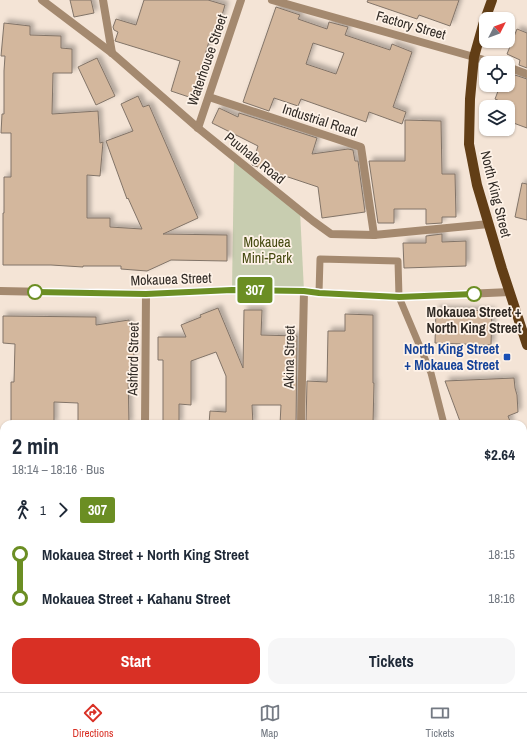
<!DOCTYPE html>
<html lang="en">
<head>
<meta charset="utf-8">
<style>
  body { margin:0; font-family:"Archivo Narrow",sans-serif; background:#f6f6f7; color:#1f2937; height:100vh; display:flex; flex-direction:column; font-size:15px; white-space:nowrap }
  * { box-sizing:border-box; margin:0 }
  p { font-size:13px; color:#747a83 }
  .icon { flex:none; width:22px; height:22px; fill:none; stroke:currentColor; stroke-width:2; stroke-linecap:round; stroke-linejoin:round }
  .map { position:relative; flex:1; overflow:hidden }
  .sheet { position:absolute; left:0px; top:420px; width:527px; height:272px; display:flex; flex-direction:column; background:#fff; border-radius:12px 12px 0 0; box-shadow:0 1px 3px #0004 }
  .sheet>* { flex:none }
  .badge { padding:0 8px; border-radius:3px; font-size:14px; line-height:26px }
  .needle { width:26px; rotate:48deg }
  .controls { position:absolute; left:479px; top:12px; display:grid; gap:8px }
  .controls a { display:grid; place-items:center; width:36px; height:36px; border-radius:8px; background:#fff; box-shadow:0 1px 3px #0004; font-size:20px }
  .map>.badge { position:absolute; translate:-50% -50%; box-shadow:0 0 0 2px #fff }
  .legs { display:flex; align-items:center; gap:6px; height:44px; padding:0 12px; font-size:13px }
  .legs p { margin-inline-start:auto }
  .summary { display:flex; align-items:center; justify-content:space-between; height:68px; padding:0 12px }
  h1 { font-size:22px; font-weight:800; line-height:30px }
  .action { display:flex; gap:8px; margin-top:auto; padding:8px 12px }
  .action a { flex:1; height:46px; border-radius:12px; background:#d93025; color:#fff; font-size:16px; font-weight:800; line-height:46px; text-align:center }
  .action a+a { background:#f6f6f7; color:#1f2937 }
  ul { padding:0 12px; list-style:none }
  li { display:flex; align-items:center; gap:14px; height:44px; font-size:15px }
  li i { display:grid; place-items:center; width:6px; height:100%; margin:0 5px; background:currentColor }
  li i::after { content:''; width:10px; height:10px; margin:-5px; border:3px solid; border-radius:50%; background:#fff }
  li p { margin-inline-start:auto }
  li:first-child i { background:linear-gradient(#0000 50%,currentColor 0) }
  li:last-child i { background:linear-gradient(currentColor 50%,#0000 0) }
  .dock { display:flex; justify-content:space-around; align-items:center; height:56px; border-top:1px solid #e0e1e3; background:#fff; font-size:11px; color:#747a83 }
  .dock a { display:grid; justify-items:center; gap:2px }
  .dock .selected { color:#d93025 }
  .map>svg:first-child { display:block }
  .green { fill:#c8cdb0 }
  .building { fill:#d3b79d; stroke:#827468; fill-rule:evenodd; filter:url(#shadow) }
  .lines { fill:none; stroke-linecap:round; stroke-linejoin:round }
  .service { stroke:#a4896f; stroke-width:7 }
  .minor { stroke:#a4896f; stroke-width:8 }
  .tertiary { stroke:#a4896f; stroke-width:8 }
  .primary { stroke:#623e16; stroke-width:10 }
  .line-1-casing { stroke:#fff; stroke-width:9 }
  .line-1 { stroke:#6b8e23; stroke-width:6 }
  .stop-1-dot { fill:#fff; stroke:#6b8e23; stroke-width:2 }
  .transit-dot { fill:#1a4fb4; stroke:#fef2e7; stroke-width:1.5 }
  .labels { text-anchor:middle; dominant-baseline:central; stroke-width:3.5; stroke-linejoin:round; paint-order:stroke }
  .street-label { font-size:14px; fill:#302a25; stroke:#fef2e7 }
  .park-label { font-size:14px; fill:#44490f; stroke:#fef2e7 }
  .stop-label { font-size:14px; font-weight:bold; fill:#302a25; stroke:#fef2e7 }
  .transit-label { font-size:14px; font-weight:bold; fill:#164399; stroke:#fef2e7; text-anchor:end }
</style>
</head>
<body>
<div class="map">
<svg width="527" height="692" viewBox="0 0 527 692">
  <defs>
    <filter id="shadow"><feDropShadow dx="3.5" dy="-3.5" stdDeviation="2" flood-color="#0004"/></filter>
  </defs>
  <rect width="100%" height="100%" fill="#f4e4d6"/>
  <!-- green -->
  <polygon class="green" points="234,157 300,211 304,291 232,290"/>
  <!-- building -->
  <g class="building">
    <polygon points="70,0 91,0 94,13 74,17"/>
    <polygon points="144,0 208,0 225,5 216,36 211,35 192,98 171,91 180,61 115,41 118,32 114,30 113,27 116,19 136,25"/>
    <polygon points="368,0 459,0 450,26 419,15 417,19 367,2"/>
    <path d="M 276,7 L 300,15 L 298,19 L 327,29 L 329,22 L 348,27 L 345,35 L 390,50 L 392,44 L 412,52 L 393,107 L 406,112 L 402,124 L 369,112 L 366,122 L 301,99 L 298,106 L 274,98 L 269,111 L 243,102 ZM 313,43 L 344,53 L 336,74 L 306,64 Z"/>
    <polygon points="4,23 30,26 30,35 61,36 61,48 72,49 72,73 53,73 52,114 98,111 100,143 103,142 100,176 87,175 87,218 110,218 110,227 142,229 128,198 127,199 106,141 133,131 121,104 138,96 143,107 149,105 198,218 163,234 227,235 227,261 171,260 147,271 121,269 121,266 83,266 83,267 51,265 3,265 3,213 4,213 4,177 11,177 11,133 1,133 2,114 4,114 4,71 5,56 1,56"/>
    <polygon points="517,29 527,33 527,68 519,65 520,60 507,54"/>
    <polygon points="97,58 115,96 96,105 78,67"/>
    <polygon points="515,75 527,79 527,128 508,121 508,107 500,107 502,102 495,99 500,86 510,89"/>
    <polygon points="219,108 238,117 239,113 317,138 312,154 348,149 353,150 355,161 358,161 365,212 322,218 318,187 252,165 258,146 212,123"/>
    <polygon points="405,120 441,121 442,174 455,174 456,217 442,217 442,223 426,224 426,209 394,209 394,223 378,223 369,161 405,161"/>
    <polygon points="522,183 527,184 527,220 515,217"/>
    <polygon points="442,234 442,242 466,241 466,266 404,268 403,243 426,243 426,236"/>
    <polygon points="218,308 243,368 244,310 262,310 261,335 297,336 296,424 280,424 281,405 252,405 253,424 209,424 210,411 226,412 226,376 216,352 191,361 191,405 179,404 179,424 163,424 163,360 158,360 158,337 186,337 181,325 201,317 200,315"/>
    <polygon points="436,309 492,311 491,345 435,343"/>
    <polygon points="345,314 373,315 373,383 374,383 373,424 306,424 307,381 327,382 328,331 345,331"/>
    <polygon points="3,316 96,317 96,325 129,320 134,356 132,357 133,370 128,371 129,424 78,424 78,403 54,402 54,424 11,424 11,382 14,382 15,344 3,343"/>
    <polygon points="514,378 515,388 517,395 518,412 508,416 511,424 461,424 445,381"/>
  </g>
  <g class="lines">
    <!-- service -->
    <polyline class="service" points="319,293 320,259 398,261 399,297 431,373 444,424"/>
    <!-- minor -->
    <g class="minor">
      <polyline points="42,0 112,53 198,128 313,221 331,234 374,235 489,224"/>
      <polyline points="103,0 112,53"/>
      <polyline points="272,0 474,57 494,63"/>
      <polyline points="508,67 527,74"/>
      <polyline points="209,97 361,147 374,235"/>
      <polyline points="198,128 241,0"/>
      <polyline points="145,424 146,294"/>
      <polyline points="301,424 304,291"/>
      <polyline points="523,492 527,492"/>
      <polyline points="523,631 527,631"/>
      <polyline points="282,688 283,692"/>
      <polyline points="142,692 142,688"/>
    </g>
    <!-- tertiary -->
    <polyline class="tertiary" points="0,291 146,294 232,290 304,291 319,293 399,297 510,292"/>
    <!-- primary -->
    <polyline class="primary" points="492,0 483,25 474,57 470,99 469,144 477,185 502,269 527,345"/>
  </g>
  <g class="lines">
    <!-- line-1 casing -->
    <g class="line-1-casing">
      <polyline id="line-1" points="35,292 146,294 232,290 304,291 319,293 399,297 474,294"/>
    </g>
    <!-- line-1 -->
    <use href="#line-1" class="line-1"/>
  </g>
  <!-- markers -->
  <g class="stop-1-dot">
    <circle cx="35" cy="292" r="7"/>
    <circle cx="474" cy="294" r="7"/>
  </g>
  <rect class="transit-dot" x="503" y="353" width="8" height="8" rx="2"/>
  <g class="labels">
    <!-- street labels -->
    <g class="street-label">
      <text transform="translate(411 25) rotate(16)">Factory Street</text>
      <text transform="translate(207 60) rotate(-71)">Waterhouse Street</text>
      <text transform="translate(320 120) rotate(18)">Industrial Road</text>
      <text transform="translate(255 158) rotate(39)">Puuhale Road</text>
      <text transform="translate(496 194) rotate(76)">North King Street</text>
      <text transform="translate(171 279) rotate(-2)">Mokauea Street</text>
      <text transform="translate(289 357) rotate(-89)">Akina Street</text>
      <text transform="translate(133 359) rotate(-89)">Ashford Street</text>
    </g>
    <!-- park labels -->
    <g class="park-label">
      <text x="267" y="242">Mokauea<tspan x="267" dy="16">Mini-Park</tspan></text>
    </g>
    <!-- stop labels -->
    <g class="stop-label">
      <text x="474" y="312">Mokauea Street +<tspan x="474" dy="16">North King Street</tspan></text>
    </g>
    <!-- transit labels -->
    <g class="transit-label">
      <text x="499" y="349">North King Street<tspan x="499" dy="16">+ Mokauea Street</tspan></text>
    </g>
  </g>
</svg>
<div class="controls">
<a><svg class="needle" viewBox="-14 -14 28 28"><path d="M0-13l5 13h-10z" fill="#e53935"/><path d="M0 13l5-13h-10z" fill="#747a83"/></svg></a>
<a><svg class="icon" aria-label="locate" viewBox="0 0 24 24"><circle cx="12" cy="12" r="6"/><path d="M12 2v4M12 18v4M2 12h4M18 12h4"/></svg></a>
<a><svg class="icon" aria-label="layers" viewBox="0 0 24 24"><path d="M12 4l9 5-9 5-9-5zM3 14l9 5 9-5"/></svg></a>
</div>
<b class="badge" style="left:255px;top:290px;background:#6b8e23;color:#fff">307</b>
<section class="sheet">
<div class="summary"><div><h1>2 min</h1><p>18:14 – 18:16 · Bus</p></div><b>$2.64</b></div>
<div class="legs"><svg class="icon" aria-label="walk" viewBox="0 0 24 24"><circle cx="13" cy="4" r="2"/><path d="M13 8l-2 6 4 7M11 14l-3 7M7 12l3-4h3l4 4"/></svg>1<svg class="icon" aria-label="forward" viewBox="0 0 24 24"><path d="M9 5l7 7-7 7"/></svg><b class="badge" style="background:#6b8e23;color:#fff">307</b></div>
<ul>
<li><i style="color:#6b8e23"></i><b>Mokauea Street + North King Street</b><p>18:15</p></li>
<li><i style="color:#6b8e23"></i><b>Mokauea Street + Kahanu Street</b><p>18:16</p></li>
</ul>
<div class="action"><a>Start</a><a>Tickets</a></div>
</section>
</div>
<nav class="dock">
<a class="selected"><svg class="icon" aria-label="directions" viewBox="0 0 24 24"><path d="M12 3l9 9-9 9-9-9zM9 14v-3h6M13 9l2 2-2 2"/></svg>Directions</a>
<a><svg class="icon" aria-label="map" viewBox="0 0 24 24"><path d="M3 6l6-2 6 2 6-2v14l-6 2-6-2-6 2zM9 4v14M15 6v14"/></svg>Map</a>
<a><svg class="icon" aria-label="tickets" viewBox="0 0 24 24"><path d="M3 7h18v10H3zM15 7v10"/></svg>Tickets</a>
</nav>
</body>
</html>
